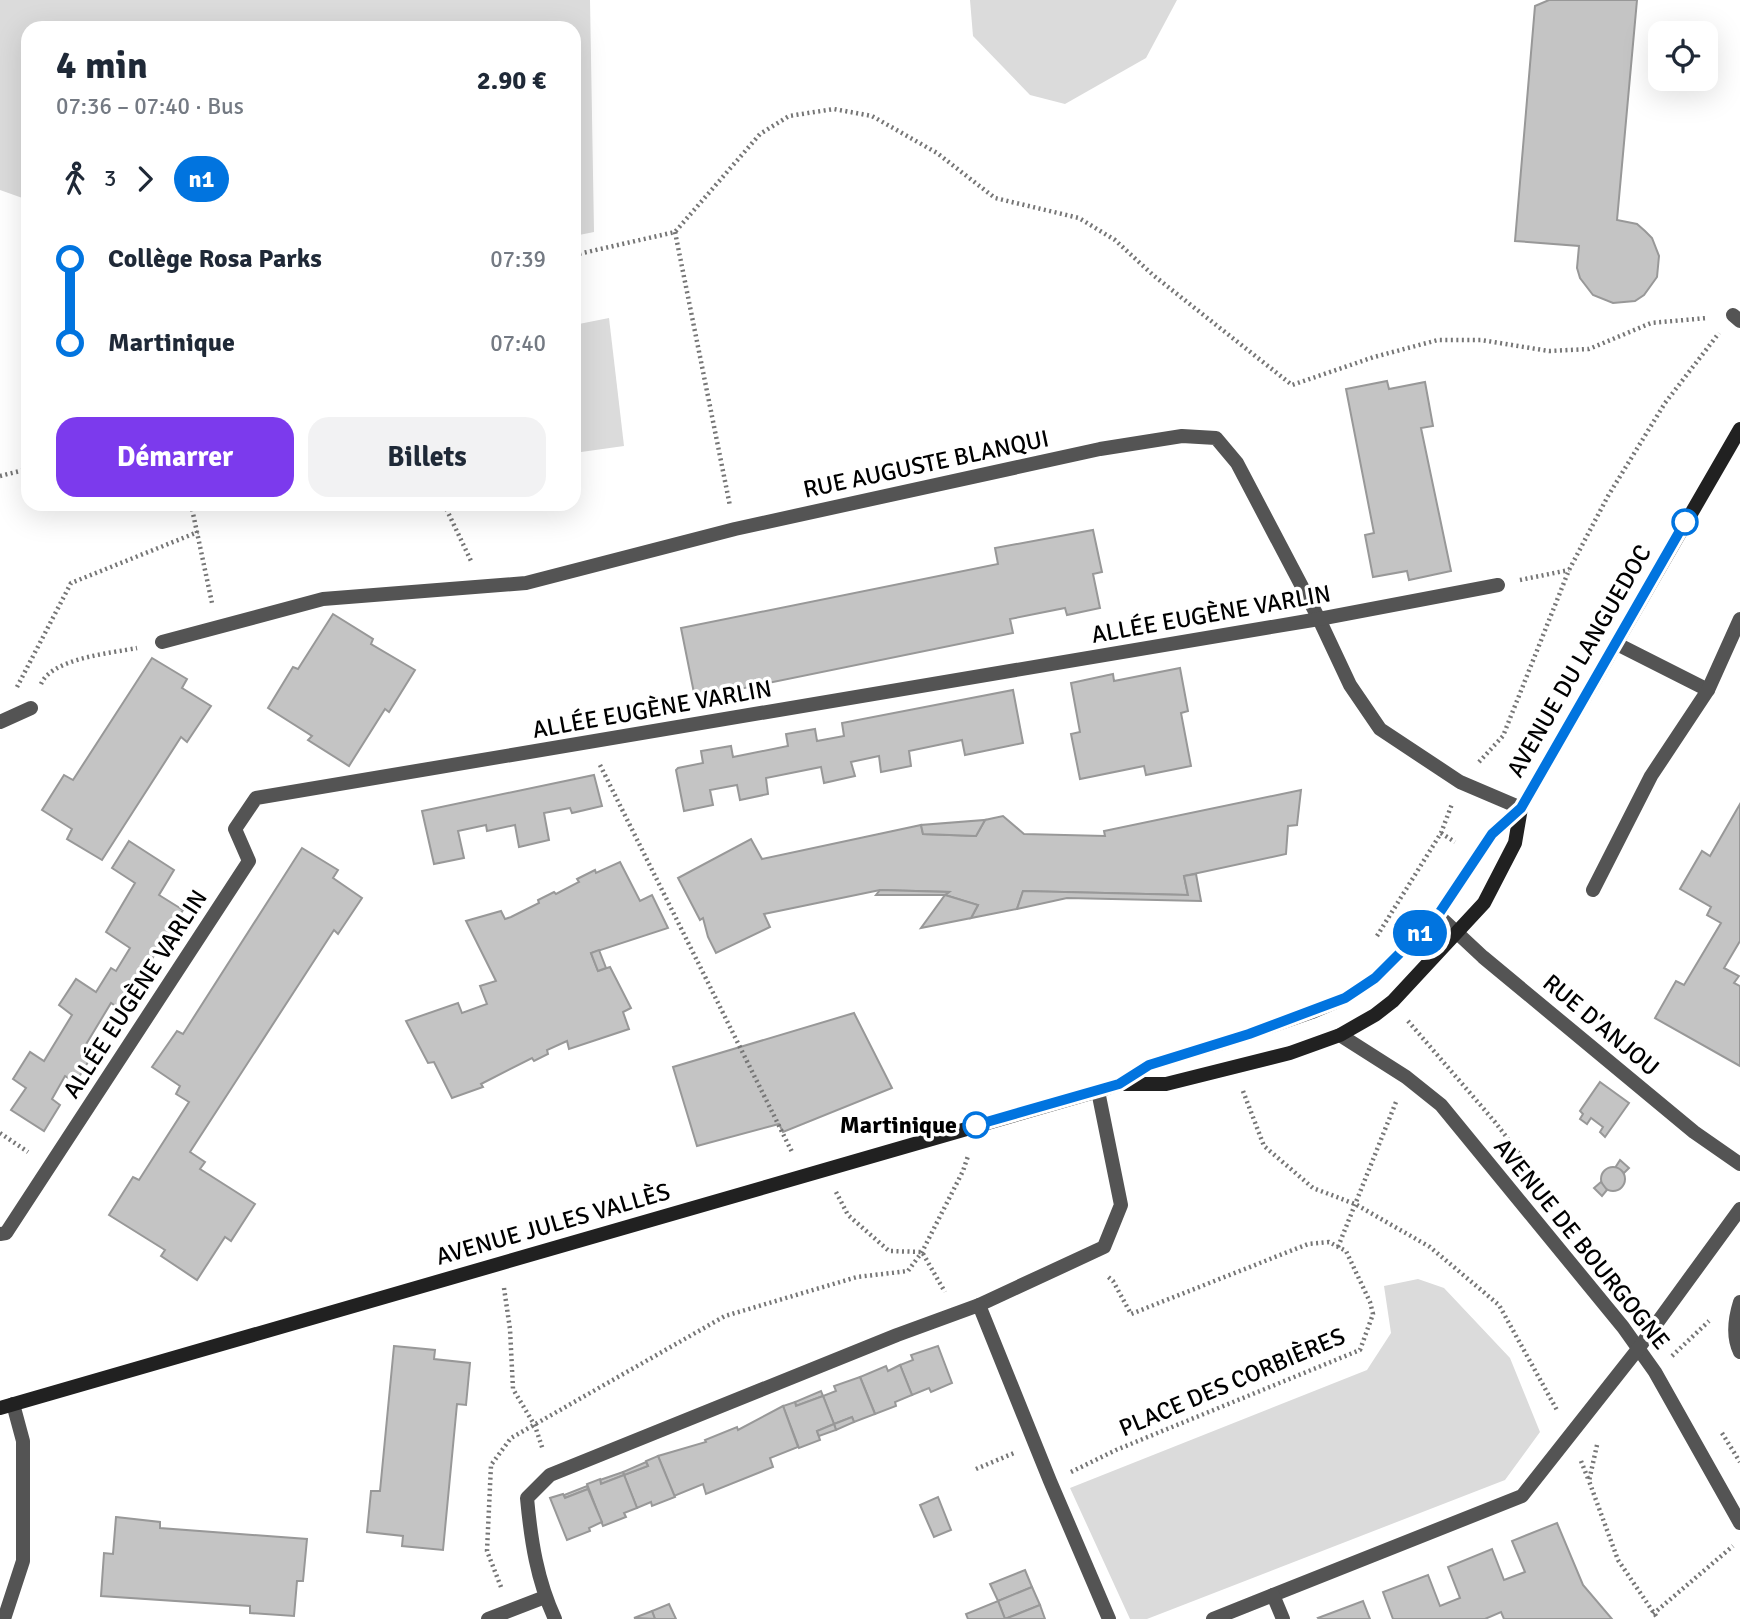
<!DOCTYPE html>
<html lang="fr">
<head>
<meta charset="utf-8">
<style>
  body { margin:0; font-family:Signika,sans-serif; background:#f2f2f3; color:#1f2937; height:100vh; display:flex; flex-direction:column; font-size:26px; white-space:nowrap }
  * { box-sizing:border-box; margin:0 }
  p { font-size:23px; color:#747a83 }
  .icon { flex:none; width:38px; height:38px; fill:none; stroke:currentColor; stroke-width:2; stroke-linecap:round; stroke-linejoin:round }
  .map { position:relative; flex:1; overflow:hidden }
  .details { position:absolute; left:21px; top:21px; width:560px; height:490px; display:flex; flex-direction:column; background:#fff; border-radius:21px; box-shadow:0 7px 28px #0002 }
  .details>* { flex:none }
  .badge { padding:0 14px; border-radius:23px; font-size:24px; line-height:46px }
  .controls { position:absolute; left:1648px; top:21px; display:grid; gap:14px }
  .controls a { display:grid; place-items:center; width:70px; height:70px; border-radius:14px; background:#fff; box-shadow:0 7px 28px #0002; font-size:35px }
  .map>.badge { position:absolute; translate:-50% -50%; box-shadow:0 0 0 4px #fff }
  .legs { display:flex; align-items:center; gap:10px; height:77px; padding:0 35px; font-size:23px }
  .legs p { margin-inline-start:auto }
  .overview { display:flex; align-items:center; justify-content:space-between; height:119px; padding:0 35px }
  h1 { font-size:38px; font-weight:700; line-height:52px }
  .primary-button { display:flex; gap:14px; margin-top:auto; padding:14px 35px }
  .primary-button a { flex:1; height:80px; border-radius:21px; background:#7c3aed; color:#fff; font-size:28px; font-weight:700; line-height:80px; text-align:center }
  .primary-button a+a { background:#f2f2f3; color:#1f2937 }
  ul { padding:0 35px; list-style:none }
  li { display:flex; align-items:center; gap:24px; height:84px; font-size:26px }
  li i { display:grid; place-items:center; width:10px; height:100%; margin:0 9px; background:currentColor }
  li i::after { content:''; width:18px; height:18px; margin:-9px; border:5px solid; border-radius:50%; background:#fff }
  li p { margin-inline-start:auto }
  li:first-child i { background:linear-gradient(#0000 50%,currentColor 0) }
  li:last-child i { background:linear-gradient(currentColor 50%,#0000 0) }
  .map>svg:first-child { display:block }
  .green { fill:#dbdbdb }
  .building { fill:#c4c4c4; stroke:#989898; stroke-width:2 }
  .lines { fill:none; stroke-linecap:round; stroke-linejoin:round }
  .path { stroke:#767676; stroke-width:4.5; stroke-dasharray:2 3.5; stroke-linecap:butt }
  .street { stroke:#545454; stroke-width:14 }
  .secondary { stroke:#212121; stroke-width:14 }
  .line-1-casing { stroke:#fff; stroke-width:16 }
  .line-1 { stroke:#0174df; stroke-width:10 }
  .stop-1-dot { fill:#fff; stroke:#0174df; stroke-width:3.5 }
  .labels { text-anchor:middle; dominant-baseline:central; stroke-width:7; stroke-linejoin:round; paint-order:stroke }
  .street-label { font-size:24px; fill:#000; stroke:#fff }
  .stop-label { font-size:24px; font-weight:bold; fill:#000; stroke:#fff; text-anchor:end }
</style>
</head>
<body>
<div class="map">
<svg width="1740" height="1619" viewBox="0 0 1740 1619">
  <rect width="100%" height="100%" fill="#fff"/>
  <!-- green -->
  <g class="green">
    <polygon points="0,0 590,0 594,232 574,236 574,28 28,28 28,200 0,190"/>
    <polygon points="970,0 1177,0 1146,58 1065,104 1030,95 973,36"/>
    <polygon points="609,318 624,446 574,453 574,325"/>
    <polygon points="1418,1279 1444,1288 1510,1358 1540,1432 1505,1480 1147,1619 1130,1619 1070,1488 1367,1370 1391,1333 1384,1286"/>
  </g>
  <!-- building -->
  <g class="building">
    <polygon points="1549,0 1637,0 1617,220 1637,224 1645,231 1652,238 1659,256 1657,277 1644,295 1635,301 1613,303 1593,295 1580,278 1577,268 1579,246 1515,241 1535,6"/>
    <polygon points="1387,381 1389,389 1425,382 1433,426 1421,428 1451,571 1409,580 1407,571 1373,577 1365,535 1374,533 1346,389"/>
    <polygon points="1093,530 1102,572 1093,574 1100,608 1067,615 1065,608 1010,619 1013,633 695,698 681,628 998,564 995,548"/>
    <polygon points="333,614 373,639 371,644 415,670 389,712 385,709 349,766 308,740 312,736 268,708 293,667 298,669"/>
    <polygon points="152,658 187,679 182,688 211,706 187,742 181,737 102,860 67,839 72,829 42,810 64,775 73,780"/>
    <polygon points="1180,668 1188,711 1181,713 1191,766 1146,775 1144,766 1080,779 1071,734 1080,732 1071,683 1113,674 1114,681"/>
    <polygon points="1013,690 1023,743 965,755 962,740 909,751 911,766 881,772 879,756 851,762 855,776 824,783 821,767 766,778 768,794 740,800 737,785 710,790 713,805 684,811 676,770 678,768 703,763 701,751 731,746 733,757 788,746 786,734 815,729 817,741 844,736 842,723"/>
    <polygon points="594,775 602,806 572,813 570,808 544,813 549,840 519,847 515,825 487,831 486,825 458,831 464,858 434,864 422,811"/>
    <polygon points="1301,790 1297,825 1288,826 1286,854 1184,876 1188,895 1023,891 1017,909 971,918 978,905 945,895 949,892 880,890 764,914 770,927 716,953 708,937 703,918 700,920 678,878 751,839 762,859 921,825 923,834 976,836 985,820 1003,816 1024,834 1105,836 1104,831"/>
    <polygon points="1740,804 1740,941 1724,968 1739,976 1734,983 1740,986 1740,1066 1655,1018 1676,981 1684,985 1721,923 1707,915 1711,907 1680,889 1702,851 1710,856"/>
    <polygon points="985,820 976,836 923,834 921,825"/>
    <polygon points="129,841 174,870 159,895 183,910 120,1009 111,1003 82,1051 91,1057 76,1082 65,1076 52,1099 60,1105 44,1131 11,1110 26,1088 13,1079 30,1052 44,1061 72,1015 59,1005 76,979 96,992 111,968 116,971 130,948 106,932 135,883 112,868"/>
    <polygon points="302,848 338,870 333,878 362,898 338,934 334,930 190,1152 205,1162 200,1169 255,1204 231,1241 225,1237 197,1280 161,1256 165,1250 109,1215 133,1177 139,1180 189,1102 176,1094 180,1086 152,1067 177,1031 183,1034"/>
    <polygon points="620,862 640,901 652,895 668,928 591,953 598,971 610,967 631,1008 623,1012 629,1029 569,1049 567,1041 547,1050 548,1054 534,1061 532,1058 481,1084 483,1087 452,1098 434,1062 428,1063 406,1021 458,1003 462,1013 487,1004 480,986 496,981 466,921 501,911 505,919 511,917 539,903 538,900 554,892 556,894 579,882 577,879 595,870 596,873"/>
    <polygon points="1196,874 1201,901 1067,898 1017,909 1023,891 1188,895 1184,876"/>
    <polygon points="880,890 949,892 945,895 876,895"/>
    <polygon points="945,895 978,905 971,918 921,928"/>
    <polygon points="599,950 606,968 598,971 591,953"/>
    <polygon points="854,1013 892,1088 783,1132 779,1124 697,1146 673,1067"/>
    <polygon points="1600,1082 1629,1103 1605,1137 1600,1132 1603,1127 1591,1118 1587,1124 1580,1119 1583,1114 1580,1111"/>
    <polygon points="1620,1160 1629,1168 1624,1173 1615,1168"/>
    <circle cx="1613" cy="1179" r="12"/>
    <polygon points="1601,1182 1607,1190 1602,1196 1594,1188"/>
    <polygon points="394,1346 435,1350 434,1359 470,1363 466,1405 457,1404 443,1550 402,1546 403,1536 367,1532 371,1491 380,1491"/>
    <polygon points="938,1346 952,1383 931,1392 929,1388 912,1395 900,1365 913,1360 911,1355"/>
    <polygon points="900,1365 912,1395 895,1402 896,1406 875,1414 860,1377 886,1366 888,1371"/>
    <polygon points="860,1377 875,1414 854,1422 852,1417 834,1424 823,1396 836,1391 834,1386"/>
    <polygon points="821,1391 823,1396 796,1406 795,1402"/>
    <polygon points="823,1396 834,1424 817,1431 820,1440 799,1448 783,1406 795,1402 796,1406"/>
    <polygon points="783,1406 798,1447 770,1458 773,1467 706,1494 703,1484 674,1496 658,1456 706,1442 705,1440 737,1427 738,1430"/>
    <polygon points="852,1417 854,1422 836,1430 834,1424"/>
    <polygon points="834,1424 836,1430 819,1436 817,1431"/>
    <polygon points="658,1456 675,1497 652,1506 651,1502 637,1508 624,1475 648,1466 646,1461"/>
    <polygon points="646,1462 648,1466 624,1475 623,1472"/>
    <polygon points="623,1472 624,1475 601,1484 600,1480"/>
    <polygon points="624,1475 637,1508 624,1513 626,1517 603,1526 587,1484 600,1479 601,1484"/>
    <polygon points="587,1486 588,1489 565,1498 564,1495"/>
    <polygon points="588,1489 602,1522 589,1528 590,1531 567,1540 550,1498 563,1494 565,1498"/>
    <polygon points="938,1497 951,1530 934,1537 920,1505"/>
    <polygon points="116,1517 160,1522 160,1528 307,1539 303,1581 297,1581 294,1616 250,1613 250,1606 101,1596 104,1553 113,1554"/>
    <polygon points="1557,1523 1583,1585 1612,1619 1504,1619 1501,1612 1485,1619 1393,1619 1383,1592 1428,1575 1440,1606 1460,1598 1448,1567 1492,1549 1504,1580 1525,1572 1512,1541"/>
    <polygon points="1025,1570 1032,1587 998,1601 990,1584"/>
    <polygon points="1032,1587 1040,1605 1005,1619 998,1601"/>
    <polygon points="998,1601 1005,1619 968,1619 966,1614"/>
    <polygon points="1363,1601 1370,1619 1319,1619 1318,1618"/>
    <polygon points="669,1604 676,1619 655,1619 652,1611"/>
    <polygon points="1040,1605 1045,1619 1005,1619"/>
    <polygon points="652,1611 655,1619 634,1618"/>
  </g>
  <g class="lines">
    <!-- path -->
    <g class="path">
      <polyline points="675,232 730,506"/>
      <polyline points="574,255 675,232 760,134 789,116 834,109 872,116 937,153 995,198 1079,218 1115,240 1153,275 1292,385 1374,357 1438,340 1481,340 1549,351 1589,349 1651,323 1707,318"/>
      <polyline points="0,476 28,469"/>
      <polyline points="191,504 212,603"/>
      <polyline points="444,504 472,563"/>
      <polyline points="1520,580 1569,570"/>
      <path d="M 41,684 C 52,658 112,653 137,648"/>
      <polyline points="17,687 71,583 198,532"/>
      <polyline points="1479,762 1503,736 1569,570 1608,496 1665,403 1719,333"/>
      <polyline points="600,765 792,1152"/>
      <polyline points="1441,833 1455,842"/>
      <polyline points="1377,936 1441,833 1452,804"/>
      <polyline points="1408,1021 1495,1122 1528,1165"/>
      <polyline points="1243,1091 1264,1146 1313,1188 1355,1204 1430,1247 1499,1305 1558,1412"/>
      <polyline points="0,1133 28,1152"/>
      <polyline points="836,1192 848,1215 889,1251 922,1252 945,1292"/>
      <polyline points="1338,1247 1396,1102"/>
      <polyline points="504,1288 510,1329 513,1389 535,1426 543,1450"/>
      <polyline points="1672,1356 1709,1321"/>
      <polyline points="1722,1433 1740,1462"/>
      <polyline points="1597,1445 1589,1481 1618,1560 1658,1619"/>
      <polyline points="1581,1461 1589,1481"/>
      <polyline points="976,1469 1014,1453"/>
      <polyline points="1071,1472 1116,1450 1360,1350 1373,1314 1370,1302 1346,1251 1329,1242 1308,1244 1131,1314 1113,1281 1106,1275"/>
      <polyline points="501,1587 487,1551 491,1465 511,1438 725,1316 857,1277 908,1271 922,1252 963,1171 968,1156"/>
      <polyline points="1653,1614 1733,1546"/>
    </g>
    <!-- street -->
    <g class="street">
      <polyline points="1733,315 1740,321"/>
      <polyline points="162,642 323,599 526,583 735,529 1100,449 1182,436 1216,438 1237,463 1319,619 1350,685 1380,729 1460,782 1521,808"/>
      <polyline points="1615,643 1708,690"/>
      <polyline points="0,722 31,708"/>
      <polyline points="1593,890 1651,776 1708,690 1740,619"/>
      <polyline points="1438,915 1483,957 1694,1132 1740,1164"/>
      <polyline points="1340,1035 1406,1077 1441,1105 1623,1327 1655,1372 1740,1523"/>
      <polyline points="0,1234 6,1233 249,861 235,829 256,798 1319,619 1498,585"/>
      <path d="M 1740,1302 C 1735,1318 1732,1336 1740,1352"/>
      <polyline points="979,1305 1104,1247 1121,1205 1098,1091"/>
      <polyline points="1273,1595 1522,1496 1638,1349 1740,1209"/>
      <polyline points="4,1619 23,1561 23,1441 13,1404"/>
      <polyline points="488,1619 545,1597"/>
      <path d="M 555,1619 C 537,1580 531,1541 527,1498 L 550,1475 L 897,1335 L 979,1305 L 1050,1481 L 1109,1619"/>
      <polyline points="1213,1619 1273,1595 1283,1619"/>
    </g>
    <!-- secondary -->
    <g class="secondary">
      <polyline points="1120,1084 1166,1084 1290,1053 1340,1035 1375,1015 1393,1001 1484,903 1515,843 1521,808"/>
      <polyline points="0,1408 1098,1091 1119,1084 1149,1065 1228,1041 1312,1012 1345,998 1375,978 1438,915 1492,834 1521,808 1740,429"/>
    </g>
  </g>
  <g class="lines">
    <!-- line-1 casing -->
    <g class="line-1-casing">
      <polyline id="line-1" points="976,1125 1119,1084 1149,1065 1249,1034 1345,998 1375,978 1438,915 1492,834 1521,808 1685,522"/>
    </g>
    <!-- line-1 -->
    <use href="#line-1" class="line-1"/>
  </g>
  <!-- markers -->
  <g class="stop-1-dot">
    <circle cx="1685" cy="522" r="12"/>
    <circle cx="976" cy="1125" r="12"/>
  </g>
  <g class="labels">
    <!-- street labels -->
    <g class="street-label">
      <text transform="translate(926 464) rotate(-12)">RUE AUGUSTE BLANQUI</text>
      <text transform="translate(1211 614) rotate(-10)">ALLÉE EUGÈNE VARLIN</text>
      <text transform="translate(1579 661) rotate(-60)">AVENUE DU LANGUEDOC</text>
      <text transform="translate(652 709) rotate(-10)">ALLÉE EUGÈNE VARLIN</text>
      <text transform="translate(135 994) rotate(-57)">ALLÉE EUGÈNE VARLIN</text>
      <text transform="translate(1601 1025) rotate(40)">RUE D'ANJOU</text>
      <text transform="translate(553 1224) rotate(-16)">AVENUE JULES VALLÈS</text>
      <text transform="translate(1582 1244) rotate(51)">AVENUE DE BOURGOGNE</text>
      <text transform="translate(1232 1382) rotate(-23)">PLACE DES CORBIÈRES</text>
    </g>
    <!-- stop labels -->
    <g class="stop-label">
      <text x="957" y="1125">Martinique</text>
    </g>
  </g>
</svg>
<div class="controls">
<a><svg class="icon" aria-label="locate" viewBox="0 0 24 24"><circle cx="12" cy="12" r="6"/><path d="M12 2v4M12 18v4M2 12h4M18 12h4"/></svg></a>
</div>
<b class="badge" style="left:1420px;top:933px;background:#0174df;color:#fff">n1</b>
<section class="details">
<div class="overview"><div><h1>4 min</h1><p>07:36 – 07:40 · Bus</p></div><b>2.90 €</b></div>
<div class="legs"><svg class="icon" aria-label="walk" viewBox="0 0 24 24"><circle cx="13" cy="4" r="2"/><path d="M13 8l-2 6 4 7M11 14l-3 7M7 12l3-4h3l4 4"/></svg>3<svg class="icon" aria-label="forward" viewBox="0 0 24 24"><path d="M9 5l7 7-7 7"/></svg><b class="badge" style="background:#0174df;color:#fff">n1</b></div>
<ul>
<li><i style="color:#0174df"></i><b>Collège Rosa Parks</b><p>07:39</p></li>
<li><i style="color:#0174df"></i><b>Martinique</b><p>07:40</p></li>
</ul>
<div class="primary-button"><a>Démarrer</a><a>Billets</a></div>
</section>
</div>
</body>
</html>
